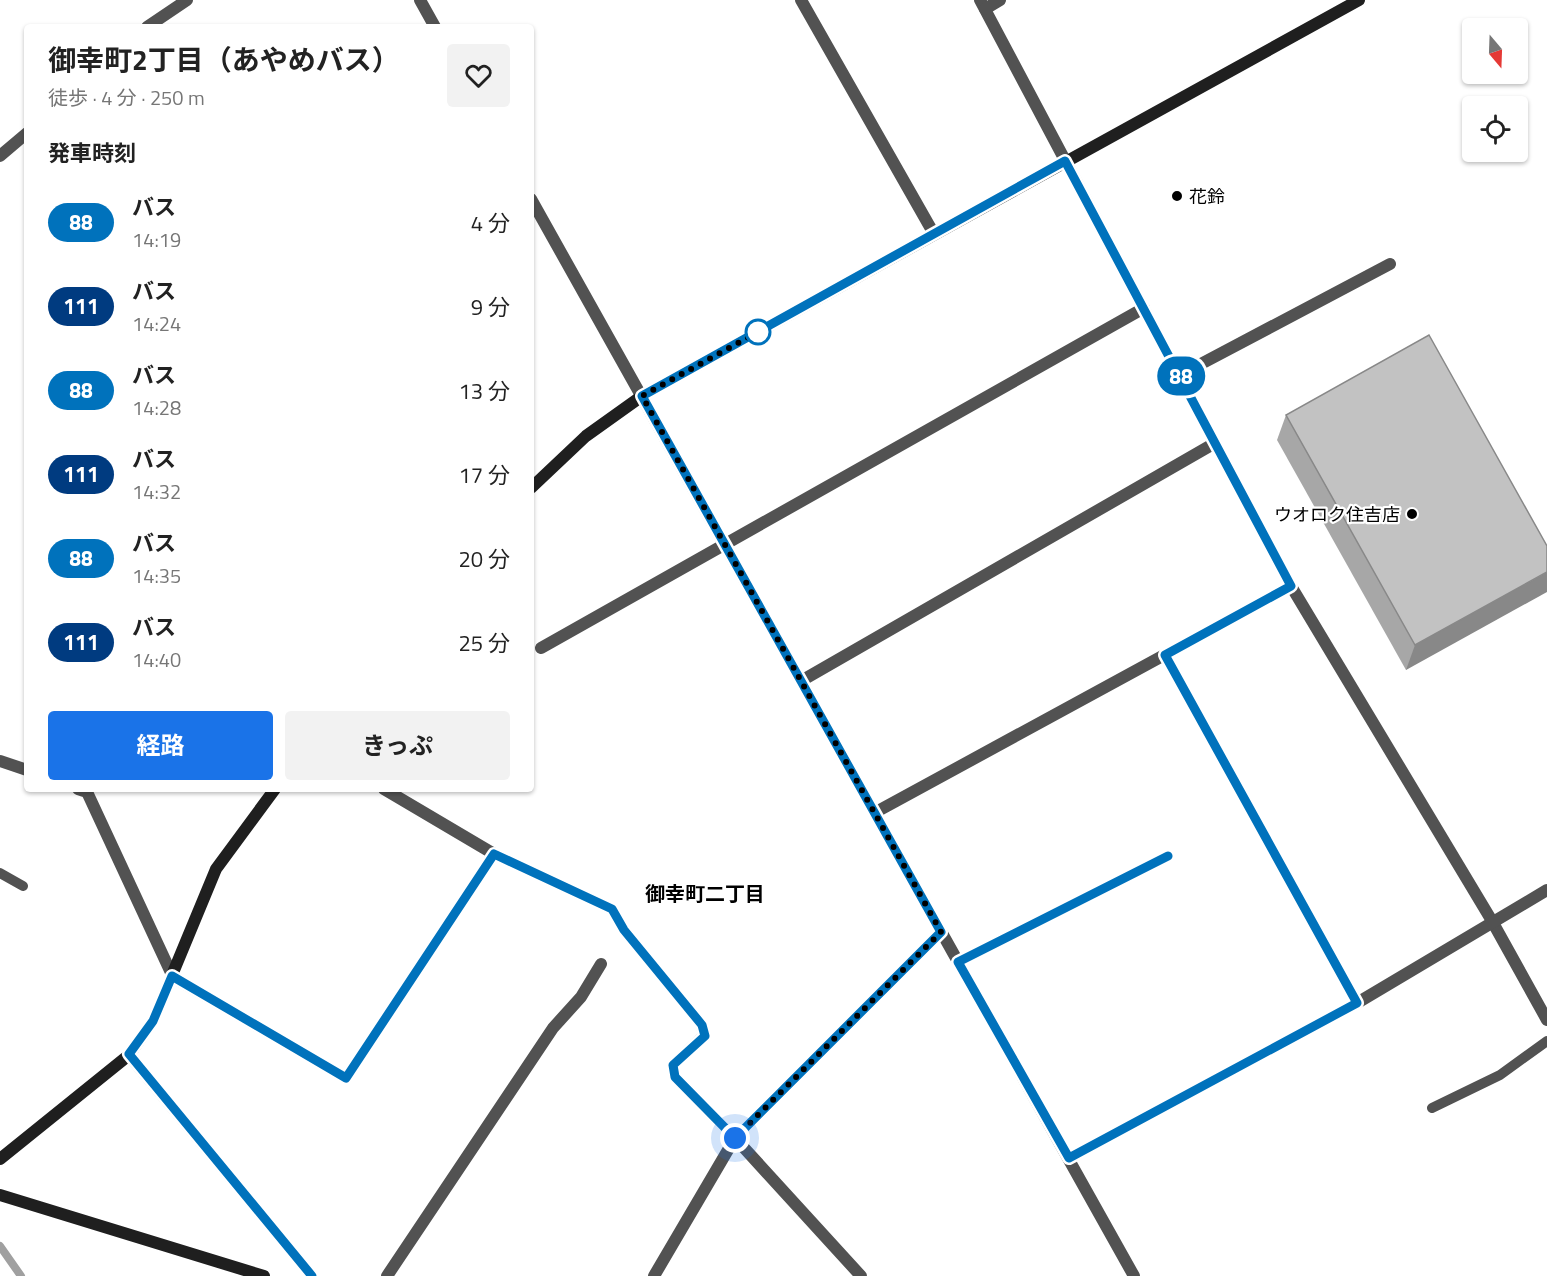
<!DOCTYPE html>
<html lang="ja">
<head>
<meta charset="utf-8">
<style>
  body { margin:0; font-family:"Titillium Web","Noto Sans JP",sans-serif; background:#f2f2f2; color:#222; height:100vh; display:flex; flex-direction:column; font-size:22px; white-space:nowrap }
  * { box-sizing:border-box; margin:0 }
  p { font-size:20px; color:#767676 }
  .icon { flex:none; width:33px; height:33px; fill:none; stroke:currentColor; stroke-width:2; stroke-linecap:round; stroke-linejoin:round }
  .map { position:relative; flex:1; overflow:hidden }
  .sheet { position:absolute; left:24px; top:24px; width:510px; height:768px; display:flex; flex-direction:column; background:#fff; border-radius:6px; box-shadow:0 2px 4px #0004 }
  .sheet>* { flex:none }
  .badge { padding:0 12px; border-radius:20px; font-size:21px; line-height:39px }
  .needle { width:39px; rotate:161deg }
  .buttons { position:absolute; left:1462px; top:18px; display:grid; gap:12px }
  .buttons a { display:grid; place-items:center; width:66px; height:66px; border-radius:6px; background:#fff; box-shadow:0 2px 4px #0004; font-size:30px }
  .you { position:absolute; width:30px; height:30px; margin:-15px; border:4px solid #fff; border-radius:50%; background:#1a73e8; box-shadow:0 0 0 9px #1a73e833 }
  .map>.badge { position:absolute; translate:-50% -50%; box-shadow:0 0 0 3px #fff }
  h2 { padding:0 24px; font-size:22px; line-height:54px }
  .round { display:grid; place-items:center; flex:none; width:63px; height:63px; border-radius:6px; background:#f2f2f2 }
  .summary { display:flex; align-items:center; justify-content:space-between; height:102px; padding:0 24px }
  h1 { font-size:28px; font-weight:700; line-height:45px }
  .primary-button { display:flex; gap:12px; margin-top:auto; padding:12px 24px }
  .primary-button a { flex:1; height:69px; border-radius:6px; background:#1a73e8; color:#fff; font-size:24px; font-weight:700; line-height:69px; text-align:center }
  .primary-button a+a { background:#f2f2f2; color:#222 }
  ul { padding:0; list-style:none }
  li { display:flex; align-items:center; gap:18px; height:84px; padding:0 24px }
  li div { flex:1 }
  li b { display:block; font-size:22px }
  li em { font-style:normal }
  li .badge { min-width:66px; font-weight:700; text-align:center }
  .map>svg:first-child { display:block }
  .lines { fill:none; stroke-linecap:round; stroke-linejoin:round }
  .stream { stroke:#a0a0a0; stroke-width:8 }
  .lane { stroke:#525252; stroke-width:10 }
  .street { stroke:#525252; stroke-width:12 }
  .secondary { stroke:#1f1f1f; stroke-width:12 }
  .wall { fill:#a7a7a7 }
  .shaded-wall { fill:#888 }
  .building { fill:#c2c2c2; stroke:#888; stroke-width:1.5 }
  .line-casing { stroke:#fff; stroke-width:14 }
  .line { stroke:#0072bc; stroke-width:9 }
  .walk { stroke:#000; stroke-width:6; stroke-dasharray:0 10.8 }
  .poi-dot { fill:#000; stroke:#fff; stroke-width:2 }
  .stop-dot { fill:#fff; stroke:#0072bc; stroke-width:3 }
  .labels { text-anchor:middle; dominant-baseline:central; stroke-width:4.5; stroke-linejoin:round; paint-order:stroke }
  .poi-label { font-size:18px; fill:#000; stroke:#fff; text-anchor:start }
  .neighbourhood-label { font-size:20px; font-weight:bold; fill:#000; stroke:#fff }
</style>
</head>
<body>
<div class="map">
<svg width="1547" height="1276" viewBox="0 0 1547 1276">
  <rect width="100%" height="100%" fill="#fff"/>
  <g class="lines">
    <!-- stream -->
    <polyline class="stream" points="0,1246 21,1276"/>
    <!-- lane -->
    <g class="lane">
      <polyline points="0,873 23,886"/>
      <polyline points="958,962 1168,856"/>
      <polyline points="1432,1108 1500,1075 1547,1041"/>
    </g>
    <!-- street -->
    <g class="street">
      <polyline points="420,0 435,27"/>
      <polyline points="801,0 934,234"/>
      <polyline points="980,0 1291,586 1492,921 1547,1020"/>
      <polyline points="985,9 1000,0"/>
      <polyline points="147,27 187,0"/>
      <polyline points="0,156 27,133"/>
      <polyline points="531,199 1134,1276"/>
      <polyline points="1180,375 1390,264"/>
      <polyline points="541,648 1144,308"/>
      <polyline points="1165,655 1357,1003"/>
      <polyline points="801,681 1215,443"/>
      <polyline points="0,761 27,770"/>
      <polyline points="78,789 87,792 173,977 346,1078 494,854 384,789"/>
      <polyline points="876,812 1291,586"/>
      <polyline points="494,854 612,909 624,930 702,1025 704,1036 673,1065 675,1077 735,1138 861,1276"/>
      <polyline points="129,1055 312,1276"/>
      <polyline points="1069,1158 1357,1003 1547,890"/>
      <polyline points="387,1276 553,1028 581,997 601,964"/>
      <polyline points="654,1276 735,1138 941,932"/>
    </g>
    <!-- secondary -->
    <g class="secondary">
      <polyline points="531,488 586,436 642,396 1359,0"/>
      <polyline points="0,1159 129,1055 153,1021 216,869 275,789"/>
      <polyline points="0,1195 264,1276"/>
    </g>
  </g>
  <!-- wall -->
  <polygon class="wall" points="1286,415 1547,546 1406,670 1277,440"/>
  <!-- shaded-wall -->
  <polygon class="shaded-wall" points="1547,572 1547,592 1406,670 1415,645"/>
  <!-- building -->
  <polygon class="building" points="1429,335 1547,546 1547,572 1415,645 1286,415"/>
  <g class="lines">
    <!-- line casing -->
    <g class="line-casing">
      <polyline id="line" points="312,1276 129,1054 153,1021 172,976 346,1078 494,854 612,909 624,930 702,1025 705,1036 673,1065 675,1077 735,1138 941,932 642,396 1065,161 1291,586 1165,655 1357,1003 1069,1158 958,962 1168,856"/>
    </g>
    <!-- line -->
    <use href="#line" class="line"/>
    <!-- walk -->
    <polyline class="walk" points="735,1138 941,932 642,396 758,332"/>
  </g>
  <!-- markers -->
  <g class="poi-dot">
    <circle cx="1177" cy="196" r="6"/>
    <circle cx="1412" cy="514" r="6"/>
  </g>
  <circle class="stop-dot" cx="758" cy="332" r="12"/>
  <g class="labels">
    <!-- poi labels -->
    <g class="poi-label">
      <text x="1189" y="196">花鈴</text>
      <text x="1400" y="514" text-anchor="end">ウオロク住吉店</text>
    </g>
    <!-- neighbourhood labels -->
    <g class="neighbourhood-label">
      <text x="705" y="893">御幸町二丁目</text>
    </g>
  </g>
</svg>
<div class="buttons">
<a><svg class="needle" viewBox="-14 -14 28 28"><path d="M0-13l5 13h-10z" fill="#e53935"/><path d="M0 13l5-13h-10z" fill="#767676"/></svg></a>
<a><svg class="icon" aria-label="locate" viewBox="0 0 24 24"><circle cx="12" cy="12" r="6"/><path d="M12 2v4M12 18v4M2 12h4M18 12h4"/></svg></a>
</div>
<div class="you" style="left:735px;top:1138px"></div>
<b class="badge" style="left:1181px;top:376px;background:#0072bc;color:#fff">88</b>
<section class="sheet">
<div class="summary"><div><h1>御幸町2丁目（あやめバス）</h1><p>徒歩 · 4 分 · 250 m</p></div><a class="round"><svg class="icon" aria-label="heart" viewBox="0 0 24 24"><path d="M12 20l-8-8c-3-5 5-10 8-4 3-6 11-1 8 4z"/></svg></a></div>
<h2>発車時刻</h2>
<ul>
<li><span class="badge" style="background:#0072bc;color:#fff">88</span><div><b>バス</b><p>14:19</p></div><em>4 分</em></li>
<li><span class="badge" style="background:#003b80;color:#fff">111</span><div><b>バス</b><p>14:24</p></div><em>9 分</em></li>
<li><span class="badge" style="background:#0072bc;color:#fff">88</span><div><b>バス</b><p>14:28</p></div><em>13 分</em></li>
<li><span class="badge" style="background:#003b80;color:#fff">111</span><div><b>バス</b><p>14:32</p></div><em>17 分</em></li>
<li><span class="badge" style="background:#0072bc;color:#fff">88</span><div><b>バス</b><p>14:35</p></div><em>20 分</em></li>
<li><span class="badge" style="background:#003b80;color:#fff">111</span><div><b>バス</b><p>14:40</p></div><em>25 分</em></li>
</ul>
<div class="primary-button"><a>経路</a><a>きっぷ</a></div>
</section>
</div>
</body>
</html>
